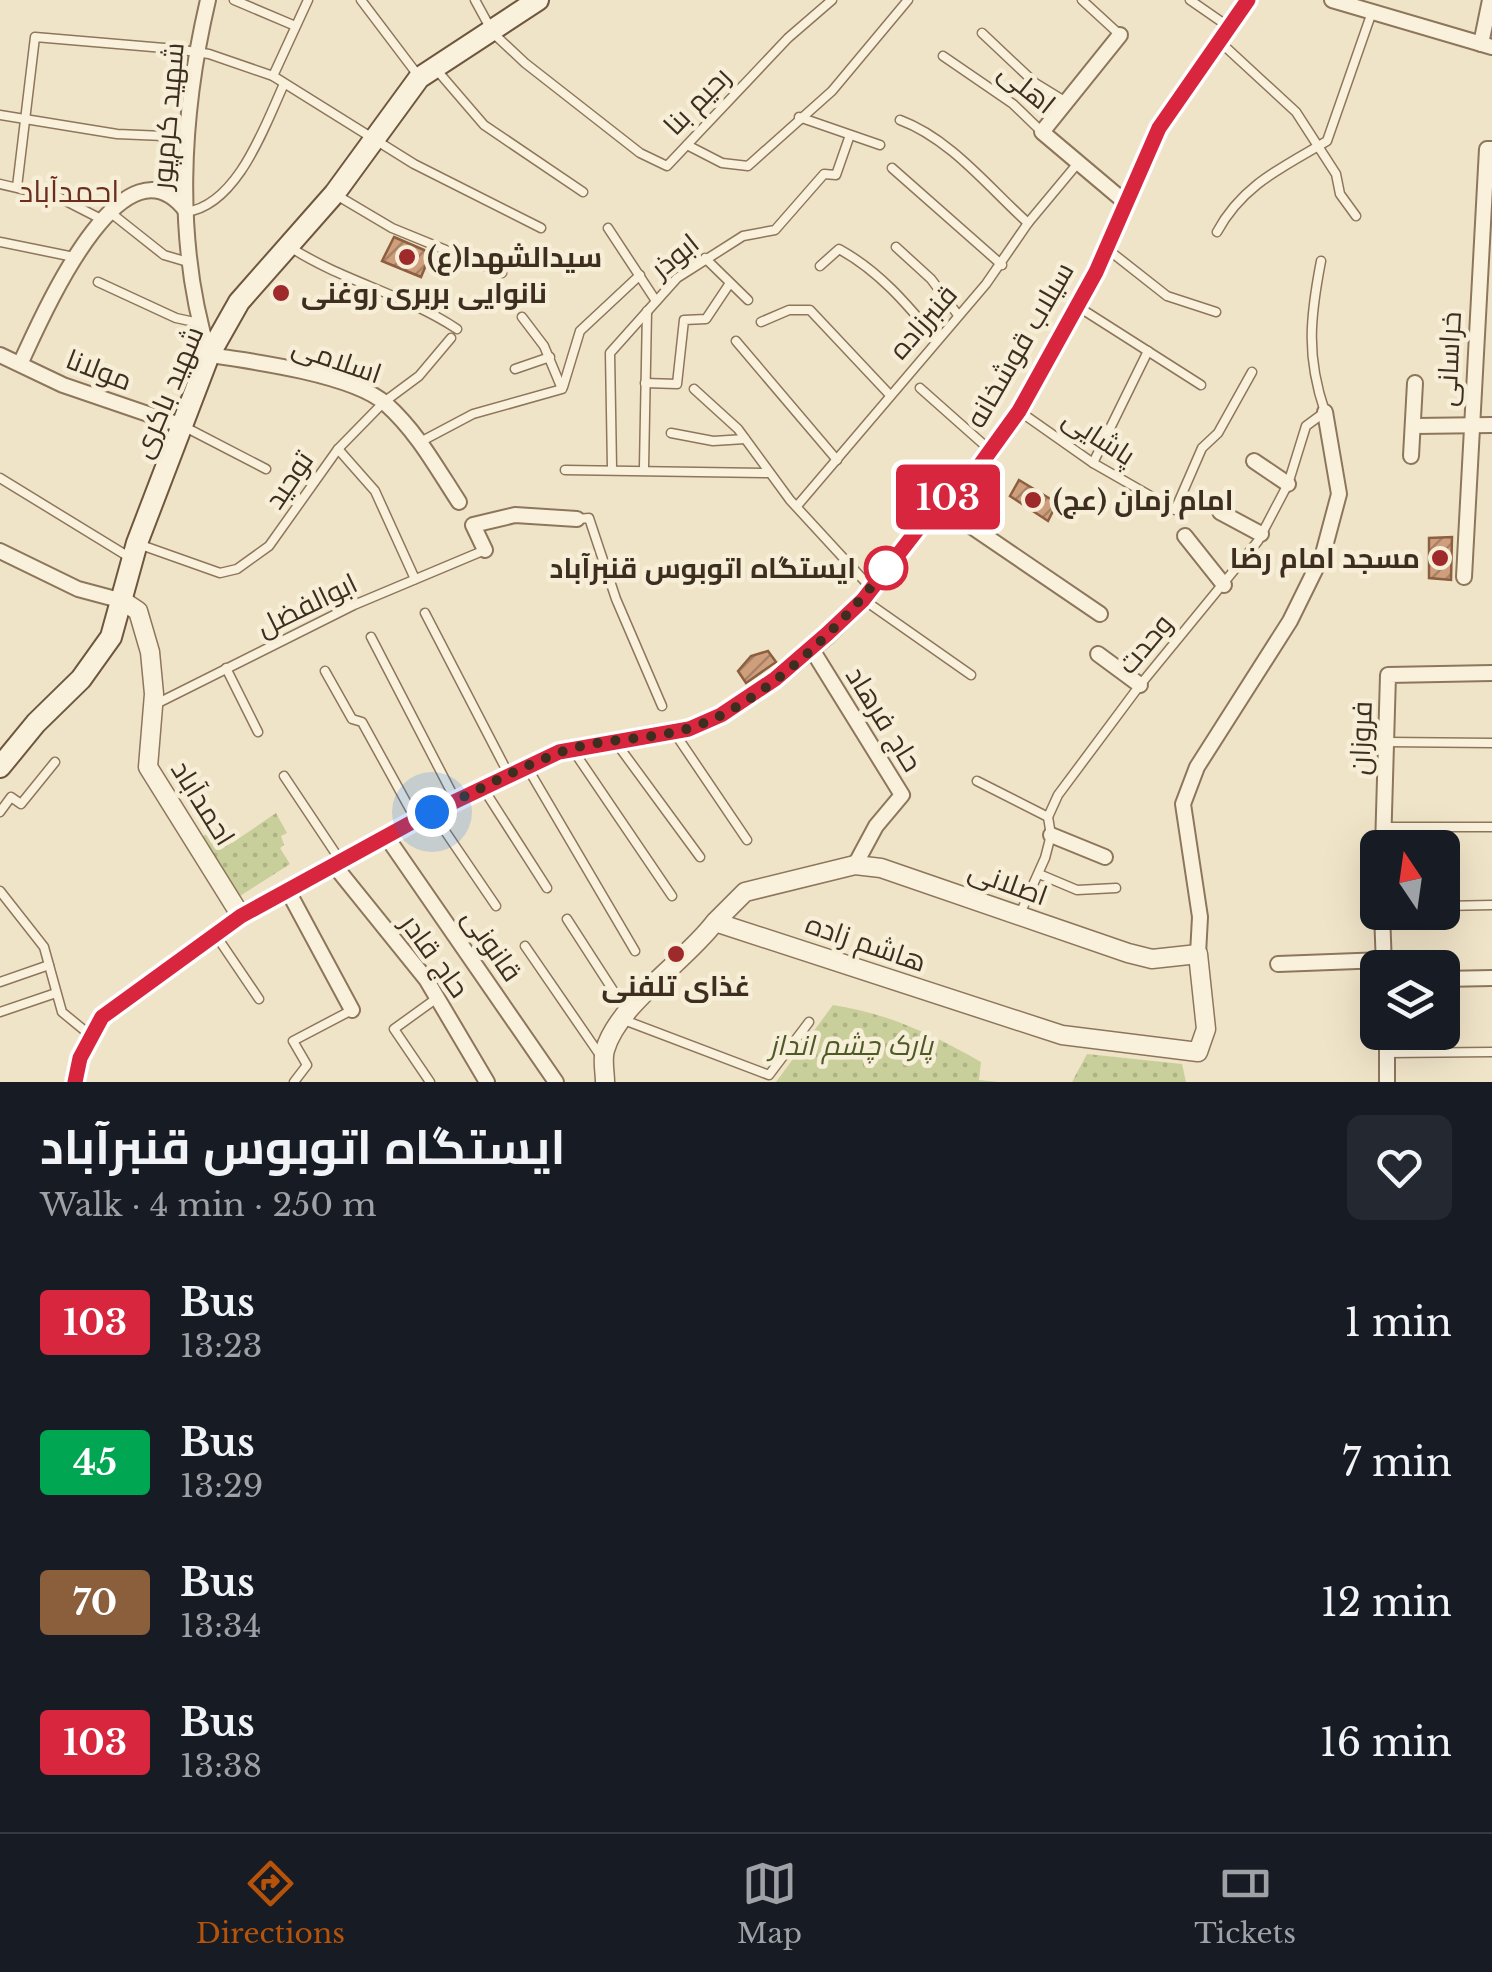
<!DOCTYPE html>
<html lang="en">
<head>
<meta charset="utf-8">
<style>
  body { margin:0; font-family:"Libre Baskerville",Cairo,serif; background:#242831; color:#f1f3f6; height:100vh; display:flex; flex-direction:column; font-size:38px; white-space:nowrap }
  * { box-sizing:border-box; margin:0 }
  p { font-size:32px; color:#9ea1a6 }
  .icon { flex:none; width:55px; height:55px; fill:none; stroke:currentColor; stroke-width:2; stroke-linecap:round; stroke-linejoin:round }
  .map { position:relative; height:1082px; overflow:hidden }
  .sheet { display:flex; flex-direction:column; background:#171b24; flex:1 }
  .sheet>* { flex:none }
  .badge { padding:0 20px; border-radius:8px; font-size:35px; line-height:65px }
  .needle { width:65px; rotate:347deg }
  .fabs { position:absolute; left:1360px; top:830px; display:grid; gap:20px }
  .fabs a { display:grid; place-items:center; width:100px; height:100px; border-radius:15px; background:#171b24; box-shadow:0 10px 40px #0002; font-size:50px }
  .you { position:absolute; width:50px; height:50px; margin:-25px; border:8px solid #fff; border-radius:50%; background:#1a73e8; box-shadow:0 0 0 15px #1a73e833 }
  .map>.badge { position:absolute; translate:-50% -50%; box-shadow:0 0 0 5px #fff }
  .round { display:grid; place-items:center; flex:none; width:105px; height:105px; border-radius:15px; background:#242831 }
  .overview { display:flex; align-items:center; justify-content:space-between; height:170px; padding:0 40px }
  h1 { font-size:48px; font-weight:700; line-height:75px }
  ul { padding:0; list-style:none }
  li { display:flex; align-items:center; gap:30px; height:140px; padding:0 40px }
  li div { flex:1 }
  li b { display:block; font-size:38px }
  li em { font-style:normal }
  li .badge { min-width:110px; font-weight:700; text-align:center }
  .dock { display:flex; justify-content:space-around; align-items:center; height:140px; border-top:2px solid #363941; background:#171b24; font-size:28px; color:#9ea1a6 }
  .dock a { display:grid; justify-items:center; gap:5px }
  .dock .current { color:#b45309 }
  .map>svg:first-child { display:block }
  .park { fill:url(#park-dots) }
  .building { fill:url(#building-hatch); stroke:#8d5f41; stroke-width:2.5 }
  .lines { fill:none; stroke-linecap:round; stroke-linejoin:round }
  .service-casing { stroke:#8d765c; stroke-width:11 }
  .minor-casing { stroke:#8d765c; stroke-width:18 }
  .tertiary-casing { stroke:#8d765c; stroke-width:21 }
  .secondary-casing { stroke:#6f573f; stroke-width:24 }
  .service { stroke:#faf1dc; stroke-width:8 }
  .minor { stroke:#faf1dc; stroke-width:14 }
  .tertiary { stroke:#faf1dc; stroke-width:18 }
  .secondary { stroke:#faf1dc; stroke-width:20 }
  .line-casing { stroke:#fff; stroke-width:22 }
  .line { stroke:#d7263d; stroke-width:15 }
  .walk { stroke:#3d2e20; stroke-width:10; stroke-dasharray:0 18 }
  .poi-dot { fill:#9e2a2b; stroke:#f7eed8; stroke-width:4 }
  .stop-dot { fill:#fff; stroke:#d7263d; stroke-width:5 }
  .labels { text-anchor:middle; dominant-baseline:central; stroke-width:9; stroke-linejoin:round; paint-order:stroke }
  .street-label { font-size:28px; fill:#3d2e20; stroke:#f7eed8 }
  .poi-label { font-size:28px; font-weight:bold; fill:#3d2e20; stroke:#f7eed8; text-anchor:start }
  .stop-label { font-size:28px; font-weight:bold; fill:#3d2e20; stroke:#f7eed8; text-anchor:end }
  .park-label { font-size:28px; font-style:italic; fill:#4d5a26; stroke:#f7eed8 }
  .neighbourhood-label { font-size:30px; fill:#6b2e1e; stroke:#f7eed8 }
</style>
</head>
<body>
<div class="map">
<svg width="1492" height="1082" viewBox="0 0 1492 1082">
  <defs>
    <pattern id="park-dots" width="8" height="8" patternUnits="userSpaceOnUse" patternTransform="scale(2.5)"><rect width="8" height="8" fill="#c9cf9b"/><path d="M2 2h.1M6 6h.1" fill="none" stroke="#aeb285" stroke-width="1.8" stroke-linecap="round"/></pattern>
    <pattern id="building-hatch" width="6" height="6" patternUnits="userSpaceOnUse" patternTransform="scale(2.5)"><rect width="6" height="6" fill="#cf9f7d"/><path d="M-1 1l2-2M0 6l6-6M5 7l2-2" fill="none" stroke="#a98266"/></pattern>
  </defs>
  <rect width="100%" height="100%" fill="#f0e4c8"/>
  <!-- park -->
  <g class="park">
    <polygon points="276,813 287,833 281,836 284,845 280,848 290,864 240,896 200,838 220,826 232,843"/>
    <path d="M 833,1005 C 887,1013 934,1035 981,1062 L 979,1080 L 998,1082 L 776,1082 Z"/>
    <polygon points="1087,1054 1182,1064 1186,1082 1072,1082"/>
  </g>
  <!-- building -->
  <g class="building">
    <polygon points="394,237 431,253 421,277 382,261"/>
    <polygon points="1019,480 1057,503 1048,521 1010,496"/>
    <polygon points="1452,537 1451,580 1429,578 1429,538"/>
    <polygon points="768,651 776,662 746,683 738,671 751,656"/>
  </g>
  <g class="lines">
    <!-- service casing -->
    <g class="service-casing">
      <g id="service">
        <polyline points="234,0 293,25"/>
        <polyline points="361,0 417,74"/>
        <polyline points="475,0 493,33 525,63 640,153 667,166 788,38 832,0"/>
        <polyline points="1082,0 1119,34"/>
        <polyline points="1190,0 1229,27"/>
        <polyline points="982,33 1035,83 1066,102"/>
        <polyline points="1219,41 1296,112 1336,174 1340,194 1356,216"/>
        <polyline points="943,56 1013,104 1042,132"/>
        <polyline points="435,68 484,125 583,192"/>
        <polyline points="273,76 308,0"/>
        <polyline points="0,115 117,134 187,137"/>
        <polyline points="799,117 880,145"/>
        <path d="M 900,120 C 951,139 989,188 1028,223"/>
        <polyline points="687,145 722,163 748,166 832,91 908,0"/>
        <polyline points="892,168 1002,265"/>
        <polyline points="0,184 60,198 103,220"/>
        <polyline points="17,187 35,37 176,49 209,54 273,76 414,164 541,228"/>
        <polyline points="338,196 392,228 502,273"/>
        <path d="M 186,212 C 238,205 265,125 284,84"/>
        <polyline points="111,213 164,255 191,263"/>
        <polyline points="608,228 656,301"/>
        <path d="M 1217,232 C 1242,185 1283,167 1327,141 L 1372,12"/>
        <polyline points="0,242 74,257"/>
        <path d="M 290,247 C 342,281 404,294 457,329"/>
        <polyline points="896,247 931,279 958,315"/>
        <polyline points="1106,248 1167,296 1216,312"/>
        <polyline points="705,258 748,300"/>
        <path d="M 820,266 L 839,249 C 879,271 907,304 935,338"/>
        <polyline points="98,282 176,318 199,323"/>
        <polyline points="1077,306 1201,385"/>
        <polyline points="761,322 789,310 810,310 889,394"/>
        <polyline points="736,341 837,460"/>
        <polyline points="515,369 550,357"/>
        <polyline points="645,383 677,384 684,320 706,319 730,283"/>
        <polyline points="563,387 580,331 640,275"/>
        <polyline points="920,388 991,451"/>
        <polyline points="694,389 738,429 790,500 871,588"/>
        <polyline points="1019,411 1093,463 1175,510 1202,448 1218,433 1252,372"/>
        <polyline points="183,426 266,469"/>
        <polyline points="671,433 713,441 745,439"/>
        <polyline points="422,441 473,414 562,389 544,346 522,317"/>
        <polyline points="338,449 375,491 415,579"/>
        <polyline points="1093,463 1148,351"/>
        <polyline points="644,467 647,311"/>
        <polyline points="612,468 610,353 677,278 743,236 775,230 824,174 836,175 850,135"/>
        <polyline points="565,470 769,473"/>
        <polyline points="0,478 129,557"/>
        <polyline points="797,506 986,284 1028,223 1078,163"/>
        <polyline points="577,519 589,518 616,599 662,706"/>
        <polyline points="141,545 220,573 237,569 269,546 338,449 384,402 419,376 451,338"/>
        <polyline points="864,600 971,675"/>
        <polyline points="425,613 509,775"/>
        <polyline points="371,637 456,801"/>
        <polyline points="226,668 258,732"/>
        <polyline points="325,671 352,719 362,722 416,820"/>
        <polyline points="156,704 354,605 485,550"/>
        <polyline points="674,732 747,840"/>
        <polyline points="1387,742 1492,743"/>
        <polyline points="617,744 700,857"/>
        <polyline points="575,753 672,896"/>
        <polyline points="527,767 635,951"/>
        <polyline points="284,776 340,860"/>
        <polyline points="977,781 1048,817"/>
        <polyline points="483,788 547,888"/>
        <polyline points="0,812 11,797 21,804 55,762"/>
        <polyline points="432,812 496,906"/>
        <polyline points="1383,827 1492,827"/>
        <polyline points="1039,874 1077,890 1116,888"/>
        <polyline points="0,891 44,947 62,1012 90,1035"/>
        <polyline points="1442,906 1492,905"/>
        <path d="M 1019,916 L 1045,858 L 1051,835 L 1048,817 L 1058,795 L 1140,685 L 1258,541 L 1288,484 L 1306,426 L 1325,412 C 1306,356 1310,318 1321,261"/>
        <polyline points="567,919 627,1012"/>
        <polyline points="215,934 259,999"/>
        <polyline points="525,946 602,1058"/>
        <polyline points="0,982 49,965"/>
        <polyline points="0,1012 56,993"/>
        <polyline points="624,1020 769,1075 809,1022"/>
        <polyline points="1387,1053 1492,1052"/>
        <polyline points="294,1082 307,1065 293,1041 352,1010"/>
        <polyline points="430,1082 394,1029 437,998"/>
      </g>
    </g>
    <!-- minor casing -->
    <g class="minor-casing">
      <g id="minor">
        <path d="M 208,0 C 181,115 174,241 209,355 C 252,361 354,375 386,404 C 418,433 436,467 459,502"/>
        <polyline points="1332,0 1492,47"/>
        <polyline points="1120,35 1042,132 1125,202"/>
        <polyline points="1481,44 1490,0"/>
        <polyline points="0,355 63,385 183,426"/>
        <path d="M 21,362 C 42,317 123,128 186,211"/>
        <polyline points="1414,426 1492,425"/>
        <polyline points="1411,456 1415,383"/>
        <polyline points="1254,461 1288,484"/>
        <polyline points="940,505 1100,614"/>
        <polyline points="1220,512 1261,534"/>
        <polyline points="1185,536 1224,585"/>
        <polyline points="485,550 473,525 515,515 577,519"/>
        <polyline points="0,551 78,589 123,601"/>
        <polyline points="1464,577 1487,149 1492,149"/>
        <polyline points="811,648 902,795 876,826 855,865"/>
        <polyline points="1098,654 1140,685"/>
        <polyline points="1051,835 1105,857"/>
        <polyline points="386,836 556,1082"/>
        <polyline points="1383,848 1388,675 1492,673"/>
        <polyline points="334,865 426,979 487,1082"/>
        <polyline points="288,891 352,1010"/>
        <polyline points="1382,912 1384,967"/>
        <polyline points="1198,954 1200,917 1183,804 1197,767 1290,621 1323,554 1339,494 1325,412"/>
        <polyline points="1278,964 1384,960"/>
        <polyline points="1442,979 1492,978"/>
        <polyline points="1387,1032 1387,1082"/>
      </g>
    </g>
    <!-- tertiary casing -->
    <g class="tertiary-casing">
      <g id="tertiary">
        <polyline points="123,601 138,611 150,652 154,694 148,767 241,916"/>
        <polyline points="75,1082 80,1058 102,1017 241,916 416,820 559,752 689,729 721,715 775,679 827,635 863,600 928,516 975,473 1019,411 1096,272 1159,128 1248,0"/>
        <path d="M 605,1082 C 605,1072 602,1060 605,1050 C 618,1004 686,961 715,922 L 1062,1035 L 1198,1052 L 1206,1029 L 1198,954 L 1152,959 L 1128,953 L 881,868 L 855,865 L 745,892 L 715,922"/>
      </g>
    </g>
    <!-- secondary casing -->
    <g class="secondary-casing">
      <polyline id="secondary" points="0,767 36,723 81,679 111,637 137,543 209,355 239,302 335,193 419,78 538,0"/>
    </g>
    <!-- service -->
    <use href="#service" class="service"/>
    <!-- minor -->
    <use href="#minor" class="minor"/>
    <!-- tertiary -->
    <use href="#tertiary" class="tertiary"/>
    <!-- secondary -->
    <use href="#secondary" class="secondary"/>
  </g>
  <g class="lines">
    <!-- line casing -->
    <g class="line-casing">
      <polyline id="line" points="75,1082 80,1058 102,1017 241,916 416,820 559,752 689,729 721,715 775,679 827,634 863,600 928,516 975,472 1019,411 1096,272 1159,128 1248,0"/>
    </g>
    <!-- line -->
    <use href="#line" class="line"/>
    <!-- walk -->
    <path class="walk" d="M 432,812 C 473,793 514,770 556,754 C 596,738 642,741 683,730 C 758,711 845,623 886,568"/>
  </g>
  <!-- markers -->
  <g class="poi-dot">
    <circle cx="407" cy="257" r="10"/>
    <circle cx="281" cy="293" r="10"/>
    <circle cx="1033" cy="500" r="10"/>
    <circle cx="1440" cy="558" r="10"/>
    <circle cx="676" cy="954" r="10"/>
  </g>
  <circle class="stop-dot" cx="886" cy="568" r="20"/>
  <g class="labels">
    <!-- street labels -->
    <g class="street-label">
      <text transform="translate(1027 88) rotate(39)">اهلی</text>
      <text transform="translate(697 101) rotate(-46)">رحیم بنا</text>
      <text transform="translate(168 116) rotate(-85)">شهید کرم‌پور</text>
      <text transform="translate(675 256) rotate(-39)">ابوذر</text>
      <text transform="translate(923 322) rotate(-49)">قنبرزاده</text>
      <text transform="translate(1020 345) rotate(-60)">سیلاب قوشخانه</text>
      <text transform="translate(1449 359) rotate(-87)">خراسانی</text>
      <text transform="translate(337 360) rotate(19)">اسلامی</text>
      <text transform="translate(99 370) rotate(21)">مولانا</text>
      <text transform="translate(168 392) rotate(-67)">شهید باکری</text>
      <text transform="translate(1099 437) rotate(33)">پاشایی</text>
      <text transform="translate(289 480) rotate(-56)">توحید</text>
      <text transform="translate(307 605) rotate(-26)">ابوالفضل</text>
      <text transform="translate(1145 644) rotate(-50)">وحدت</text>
      <text transform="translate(884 719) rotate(58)">حاج فرهاد</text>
      <text transform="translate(1361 738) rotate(-88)">فروزان</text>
      <text transform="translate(203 803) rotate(58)">احمدآباد</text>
      <text transform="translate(1008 883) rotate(20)">اصلانی</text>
      <text transform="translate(866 943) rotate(19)">هاشم زاده</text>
      <text transform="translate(492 945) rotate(55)">قانونی</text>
      <text transform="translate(435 956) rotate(54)">حاج قادر</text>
    </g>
    <!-- poi labels -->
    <g class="poi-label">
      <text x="427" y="257">سیدالشهدا(ع)</text>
      <text x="301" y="293">نانوایی بربری روغنی</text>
      <text x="1053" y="500">امام زمان (عج)</text>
      <text x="1420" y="558" text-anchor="end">مسجد امام رضا</text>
      <text x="676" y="986" text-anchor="middle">غذای تلفنی</text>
    </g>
    <!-- stop labels -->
    <g class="stop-label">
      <text x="856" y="568">ایستگاه اتوبوس قنبرآباد</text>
    </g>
    <!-- park labels -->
    <g class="park-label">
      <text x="851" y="1045">پارک چشم انداز</text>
    </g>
    <!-- neighbourhood labels -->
    <g class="neighbourhood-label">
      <text x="69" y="191">احمدآباد</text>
    </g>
  </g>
</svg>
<div class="fabs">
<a><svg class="needle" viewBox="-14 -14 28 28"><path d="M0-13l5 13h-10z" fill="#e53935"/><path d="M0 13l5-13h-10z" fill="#9ea1a6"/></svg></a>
<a><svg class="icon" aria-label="layers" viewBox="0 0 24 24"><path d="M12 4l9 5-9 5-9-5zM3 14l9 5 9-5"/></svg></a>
</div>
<div class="you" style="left:432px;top:812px"></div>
<b class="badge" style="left:948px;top:497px;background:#d7263d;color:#fff">103</b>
</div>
<section class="sheet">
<div class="overview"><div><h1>ایستگاه اتوبوس قنبرآباد</h1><p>Walk · 4 min · 250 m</p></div><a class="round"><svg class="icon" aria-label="heart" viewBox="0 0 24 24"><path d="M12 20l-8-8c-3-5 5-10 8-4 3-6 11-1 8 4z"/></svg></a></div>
<ul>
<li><span class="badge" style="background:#d7263d;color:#fff">103</span><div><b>Bus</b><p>13:23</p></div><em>1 min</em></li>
<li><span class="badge" style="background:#00a651;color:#fff">45</span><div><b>Bus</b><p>13:29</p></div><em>7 min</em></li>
<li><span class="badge" style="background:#8b5e3c;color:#fff">70</span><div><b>Bus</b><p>13:34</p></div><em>12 min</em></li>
<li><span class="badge" style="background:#d7263d;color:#fff">103</span><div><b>Bus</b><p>13:38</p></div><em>16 min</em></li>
</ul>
</section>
<nav class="dock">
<a class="current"><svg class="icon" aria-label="directions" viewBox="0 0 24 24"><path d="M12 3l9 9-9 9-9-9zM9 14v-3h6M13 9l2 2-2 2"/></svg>Directions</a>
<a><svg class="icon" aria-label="map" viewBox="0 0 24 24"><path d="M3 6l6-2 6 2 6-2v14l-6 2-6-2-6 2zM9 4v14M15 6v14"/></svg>Map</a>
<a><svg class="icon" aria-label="tickets" viewBox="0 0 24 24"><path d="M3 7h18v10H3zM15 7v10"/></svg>Tickets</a>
</nav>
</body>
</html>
